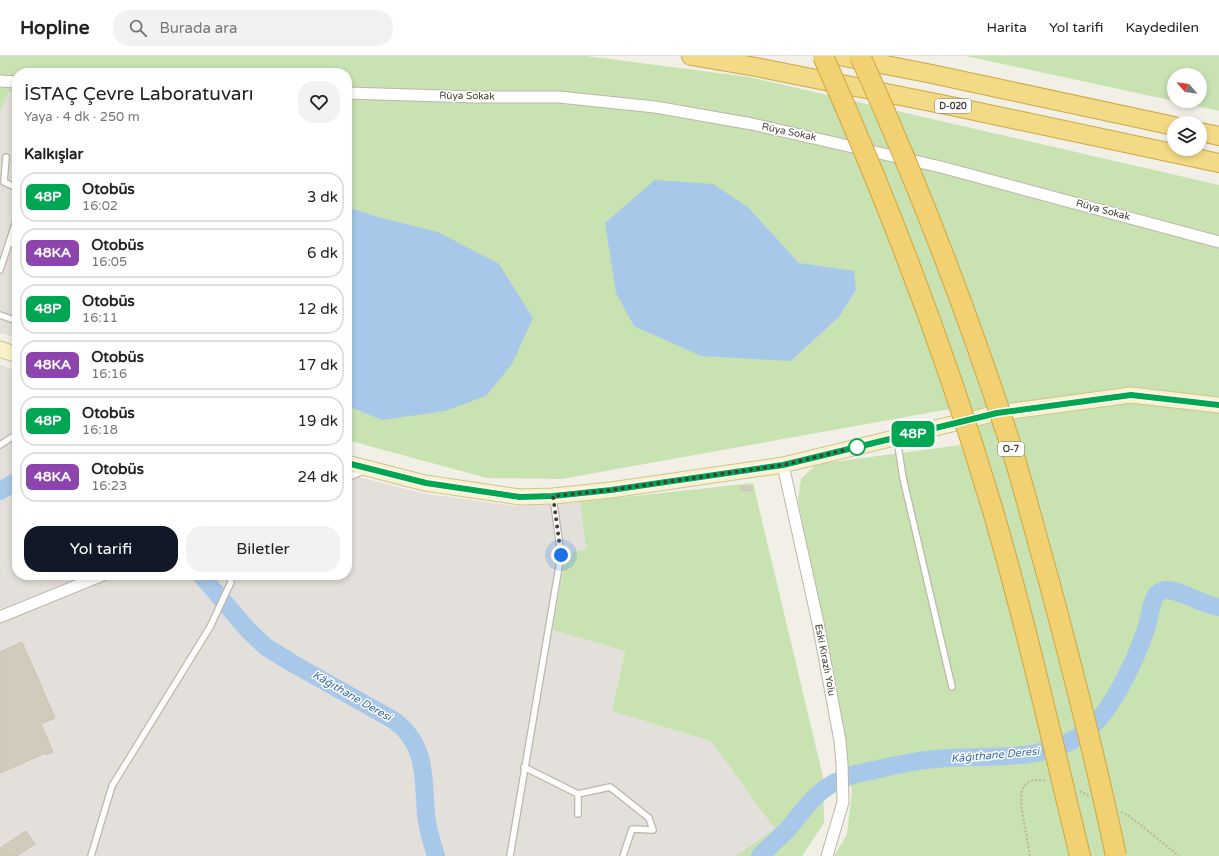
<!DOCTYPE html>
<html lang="tr">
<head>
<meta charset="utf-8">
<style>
  body { margin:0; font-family:"Varela Round",sans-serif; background:#f2f2f2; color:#222; height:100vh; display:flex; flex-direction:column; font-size:15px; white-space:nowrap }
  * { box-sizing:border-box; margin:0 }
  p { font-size:13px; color:#767676 }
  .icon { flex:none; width:22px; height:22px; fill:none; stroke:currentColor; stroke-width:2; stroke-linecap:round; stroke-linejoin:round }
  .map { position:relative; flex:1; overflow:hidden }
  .side { position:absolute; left:12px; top:12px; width:340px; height:512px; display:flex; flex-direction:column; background:#fff; border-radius:16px; box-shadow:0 2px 6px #0003 }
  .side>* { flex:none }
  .badge { padding:0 8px; border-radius:6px; font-size:14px; line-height:26px }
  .needle { width:26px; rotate:298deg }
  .fabs { position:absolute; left:1167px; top:12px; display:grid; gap:8px }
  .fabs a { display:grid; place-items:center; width:40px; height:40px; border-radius:50%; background:#fff; box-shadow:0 2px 6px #0003; font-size:20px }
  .you { position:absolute; width:20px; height:20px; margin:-10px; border:3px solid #fff; border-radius:50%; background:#1a73e8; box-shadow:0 0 0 6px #1a73e833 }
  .map>.badge { position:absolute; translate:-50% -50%; box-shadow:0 0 0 2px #fff }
  h2 { padding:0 12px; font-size:15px; line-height:36px }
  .round { display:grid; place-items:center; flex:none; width:42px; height:42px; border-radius:16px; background:#f2f2f2 }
  .summary { display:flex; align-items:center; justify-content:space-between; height:68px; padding:0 12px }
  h1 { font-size:19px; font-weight:600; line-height:30px }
  .action { display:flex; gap:8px; margin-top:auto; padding:8px 12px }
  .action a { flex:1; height:46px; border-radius:16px; background:#111827; color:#fff; font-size:16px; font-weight:600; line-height:46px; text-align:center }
  .action a+a { background:#f2f2f2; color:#222 }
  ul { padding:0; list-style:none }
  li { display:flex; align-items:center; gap:12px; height:50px; margin:0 8px 6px; padding:0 4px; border:2px solid #e0e0e0; border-radius:16px }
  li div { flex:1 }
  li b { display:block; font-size:15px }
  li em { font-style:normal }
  li .badge { min-width:44px; font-weight:700; text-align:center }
  header { display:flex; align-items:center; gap:24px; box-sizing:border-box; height:56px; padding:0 20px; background:#fff; border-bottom:1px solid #e0e0e0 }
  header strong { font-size:19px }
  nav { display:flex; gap:22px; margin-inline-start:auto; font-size:14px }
  .search { width:280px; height:36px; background:#f2f2f2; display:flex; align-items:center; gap:10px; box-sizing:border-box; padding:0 14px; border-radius:16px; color:#767676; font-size:15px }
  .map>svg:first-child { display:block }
  .industrial { fill:#e3e0db }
  .green { fill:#c8e2b2; fill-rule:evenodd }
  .water { fill:#a7c8e9 }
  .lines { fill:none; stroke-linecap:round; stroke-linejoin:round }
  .river { stroke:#a7c8e9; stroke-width:18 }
  .building { fill:#d2cbbc; stroke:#ccc4b0 }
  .service-casing { stroke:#bcb7a9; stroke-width:8 }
  .minor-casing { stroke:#bcb7a9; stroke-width:13 }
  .secondary-casing { stroke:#cdc499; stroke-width:17 }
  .trunk-casing { stroke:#cfa742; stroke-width:20 }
  .motorway-casing { stroke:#cfa742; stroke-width:22 }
  .path { stroke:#bcb49c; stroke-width:2; stroke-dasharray:2 2; stroke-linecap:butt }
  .service { stroke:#fff; stroke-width:5.5 }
  .minor { stroke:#fff; stroke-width:11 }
  .secondary { stroke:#faf2c8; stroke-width:15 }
  .trunk { stroke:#f3da86; stroke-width:18 }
  .motorway { stroke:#f1d171; stroke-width:20 }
  .motorway-bridge-casing { stroke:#cfa742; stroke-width:22; stroke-linecap:butt }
  .motorway-bridge { stroke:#f1d171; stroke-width:20 }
  .line-casing { stroke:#fff; stroke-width:9 }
  .line { stroke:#00a651; stroke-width:6 }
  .walk { stroke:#433f36; stroke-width:4; stroke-dasharray:0 7.2 }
  .stop-dot { fill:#fff; stroke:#00a651; stroke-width:2 }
  .labels { text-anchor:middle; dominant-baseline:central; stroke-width:3; stroke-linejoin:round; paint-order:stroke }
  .shield { fill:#fff; stroke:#7b7972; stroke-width:1 }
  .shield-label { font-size:9px; font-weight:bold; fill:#433f36 }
  .street-label { font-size:10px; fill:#433f36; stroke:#fff }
  .water-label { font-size:11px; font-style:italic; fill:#396ea5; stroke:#fff }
</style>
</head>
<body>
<header>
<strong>Hopline</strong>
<div class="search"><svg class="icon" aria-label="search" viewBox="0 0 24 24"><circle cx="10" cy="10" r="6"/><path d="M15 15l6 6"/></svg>Burada ara</div>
<nav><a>Harita</a><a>Yol tarifi</a><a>Kaydedilen</a></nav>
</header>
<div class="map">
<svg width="1219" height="800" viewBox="0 0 1219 800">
  <rect width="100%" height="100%" fill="#f1efe6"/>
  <!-- industrial -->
  <g class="industrial">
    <polygon points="9,36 17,36 17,282 0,277 0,56"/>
    <polygon points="0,309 17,315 17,519 347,519 347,418 421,437 515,450 580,446 586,493 553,574 625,595 612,655 711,685 776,773 746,800 0,800"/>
  </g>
  <!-- green -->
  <g class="green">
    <path d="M 0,0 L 586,0 L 749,21 L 1219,129 L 1219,800 L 834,800 L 847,778 L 852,735 L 798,444 L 801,423 L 817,408 L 961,389 L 950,353 L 561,423 L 487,422 L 347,384 L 347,350 L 382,364 L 378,161 L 348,151 L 351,196 L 347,201 L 347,17 L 17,17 L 17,36 L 9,36 L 0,56 ZM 749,152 L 799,207 L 856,234 L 839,261 L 791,305 Z"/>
    <polygon points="966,0 1219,0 1219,55 1176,45 1200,45 1200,19 1174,19 1174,45"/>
    <polygon points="753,427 823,721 824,767 802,800 736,800 775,773 711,685 612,655 625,595 553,574 566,498 586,493 580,446"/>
  </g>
  <!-- water -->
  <g class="water">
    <polygon points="655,124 713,128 749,152 799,207 854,215 856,234 839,261 791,305 701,300 634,270 616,237 605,167"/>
    <polygon points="348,151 378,161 438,176 499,208 533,262 512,308 486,340 445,355 382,364 347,350 347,202 351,196"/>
  </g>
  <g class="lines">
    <!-- river -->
    <g class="river">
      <polyline points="0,435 17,425"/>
      <path d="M 201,519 L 248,574 L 266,591 L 292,607 L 395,665 C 427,690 423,721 426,758 C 427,773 432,786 436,800"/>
      <path d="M 760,800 C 769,791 779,782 788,773 C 804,754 816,734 840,724 C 851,718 863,716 875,714 C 899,708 924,703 949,702 C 998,699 1050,707 1090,672 C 1114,651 1136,603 1146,573 C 1149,564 1151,548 1155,541 C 1157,537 1160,535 1165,534 C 1180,533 1202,549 1219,551"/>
    </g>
  </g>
  <!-- building -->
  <g class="building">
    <polygon points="741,430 752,431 752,435 741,434"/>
    <polygon points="22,586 55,662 41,668 53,696 46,699 46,697 0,717 0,596"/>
    <polygon points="26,775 35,788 17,800 0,800 0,792"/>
  </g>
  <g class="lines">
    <!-- service casing -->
    <g class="service-casing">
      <g id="service">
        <polyline points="16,49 17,49"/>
        <polyline points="6,101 4,126 17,132"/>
        <polyline points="9,187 17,189"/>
        <polyline points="0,214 17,162"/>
        <polyline points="0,259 17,265"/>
        <polyline points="897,383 903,422 952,631"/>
        <polyline points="0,389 17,378"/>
        <polyline points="524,711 578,738 610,731 649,762 653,774 632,773 623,800"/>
        <polyline points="578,758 578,738"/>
        <polyline points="91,800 112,730 210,571 231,526 229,519"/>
        <polyline points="510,800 561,499 553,441"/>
      </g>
    </g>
    <!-- minor casing -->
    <g class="minor-casing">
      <g id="minor">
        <polyline points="0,25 17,26"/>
        <polyline points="347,37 474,41 559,41 655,51 752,68 941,111 1219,186"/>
        <polyline points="783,409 818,567 840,685 842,708 843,746 827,800"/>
        <polyline points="347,419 364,412"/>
        <polyline points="0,561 103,519"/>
      </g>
    </g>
    <!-- secondary casing -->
    <g class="secondary-casing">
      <g id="secondary">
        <polyline points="0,293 17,299"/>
        <polyline points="347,407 425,427 520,441 553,440 611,434 783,409 997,357 1131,339 1219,349"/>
      </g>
    </g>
    <!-- trunk casing -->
    <g class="trunk-casing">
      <g id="trunk">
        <polyline points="691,0 756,11 951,50 1219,107"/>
        <polyline points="839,0 927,17 1174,70"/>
        <polyline points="1200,76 1219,80"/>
      </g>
    </g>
    <!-- motorway casing -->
    <g class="motorway-casing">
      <polyline id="motorway" points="1067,746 1080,800"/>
    </g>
    <!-- path -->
    <g class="path">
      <polyline points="1080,735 1089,740"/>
      <polyline points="1121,756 1128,759 1179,800"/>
      <path d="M 1030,800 C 1028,789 1026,777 1024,766 C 1020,744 1015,719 1047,725"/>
    </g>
    <!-- service -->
    <use href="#service" class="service"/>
    <!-- minor -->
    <use href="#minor" class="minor"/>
    <!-- secondary -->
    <use href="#secondary" class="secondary"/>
    <!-- trunk -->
    <use href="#trunk" class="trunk"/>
    <!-- motorway -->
    <use href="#motorway" class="motorway"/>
    <!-- motorway-bridge casing -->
    <g class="motorway-bridge-casing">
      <g id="motorway-bridge">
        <path d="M 823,0 C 889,148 947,300 993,455 C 1021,551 1044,649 1067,746"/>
        <path d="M 860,0 C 918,127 968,258 1011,390 C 1025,436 1037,483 1050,529 C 1074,619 1097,709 1116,800"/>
      </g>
    </g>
    <!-- motorway-bridge -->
    <use href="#motorway-bridge" class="motorway-bridge"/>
  </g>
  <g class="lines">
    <!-- line casing -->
    <g class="line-casing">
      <polyline id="line" points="347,407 426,427 520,441 553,440 611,434 783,409 997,357 1101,343 1131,339 1219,349"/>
    </g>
    <!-- line -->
    <use href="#line" class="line"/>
    <!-- walk -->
    <polyline class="walk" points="561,499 553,440 611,434 783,409 857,391"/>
  </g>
  <!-- markers -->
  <circle class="stop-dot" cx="857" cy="391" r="8"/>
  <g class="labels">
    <!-- shield labels -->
    <g class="shield">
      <rect x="935" y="43" width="36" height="14" rx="3"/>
      <rect x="998" y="386" width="26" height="14" rx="3"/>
    </g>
    <g class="shield-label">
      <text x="953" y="50">D-020</text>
      <text x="1011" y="393">O-7</text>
    </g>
    <!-- street labels -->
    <g class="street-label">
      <text transform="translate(467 40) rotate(1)">Rüya Sokak</text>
      <text transform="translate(789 76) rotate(12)">Rüya Sokak</text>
      <text transform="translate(1103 154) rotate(15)">Rüya Sokak</text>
      <text transform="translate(825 604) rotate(79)">Eski Kirazlı Yolu</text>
    </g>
    <!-- water labels -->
    <g class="water-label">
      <text transform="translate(352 640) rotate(30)">Kâğıthane Deresi</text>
      <text transform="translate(995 699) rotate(-5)">Kâğıthane Deresi</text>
    </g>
  </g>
</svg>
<div class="fabs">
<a><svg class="needle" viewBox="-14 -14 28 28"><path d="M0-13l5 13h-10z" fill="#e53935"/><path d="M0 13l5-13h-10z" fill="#767676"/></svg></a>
<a><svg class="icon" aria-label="layers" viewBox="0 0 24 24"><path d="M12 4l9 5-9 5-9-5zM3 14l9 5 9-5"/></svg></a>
</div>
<div class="you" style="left:561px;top:499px"></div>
<b class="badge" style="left:913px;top:378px;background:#00a651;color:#fff">48P</b>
<section class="side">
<div class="summary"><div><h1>İSTAÇ Çevre Laboratuvarı</h1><p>Yaya · 4 dk · 250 m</p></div><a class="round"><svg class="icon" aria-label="heart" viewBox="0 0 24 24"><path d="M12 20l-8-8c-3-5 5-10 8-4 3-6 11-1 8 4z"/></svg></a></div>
<h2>Kalkışlar</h2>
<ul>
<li><span class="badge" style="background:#00a651;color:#fff">48P</span><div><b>Otobüs</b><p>16:02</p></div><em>3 dk</em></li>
<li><span class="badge" style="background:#8e44ad;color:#fff">48KA</span><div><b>Otobüs</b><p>16:05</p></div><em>6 dk</em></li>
<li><span class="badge" style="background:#00a651;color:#fff">48P</span><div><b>Otobüs</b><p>16:11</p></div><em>12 dk</em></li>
<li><span class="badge" style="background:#8e44ad;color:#fff">48KA</span><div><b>Otobüs</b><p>16:16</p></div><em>17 dk</em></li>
<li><span class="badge" style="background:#00a651;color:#fff">48P</span><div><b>Otobüs</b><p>16:18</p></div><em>19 dk</em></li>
<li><span class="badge" style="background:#8e44ad;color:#fff">48KA</span><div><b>Otobüs</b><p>16:23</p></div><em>24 dk</em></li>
</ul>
<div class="action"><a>Yol tarifi</a><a>Biletler</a></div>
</section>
</div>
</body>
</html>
